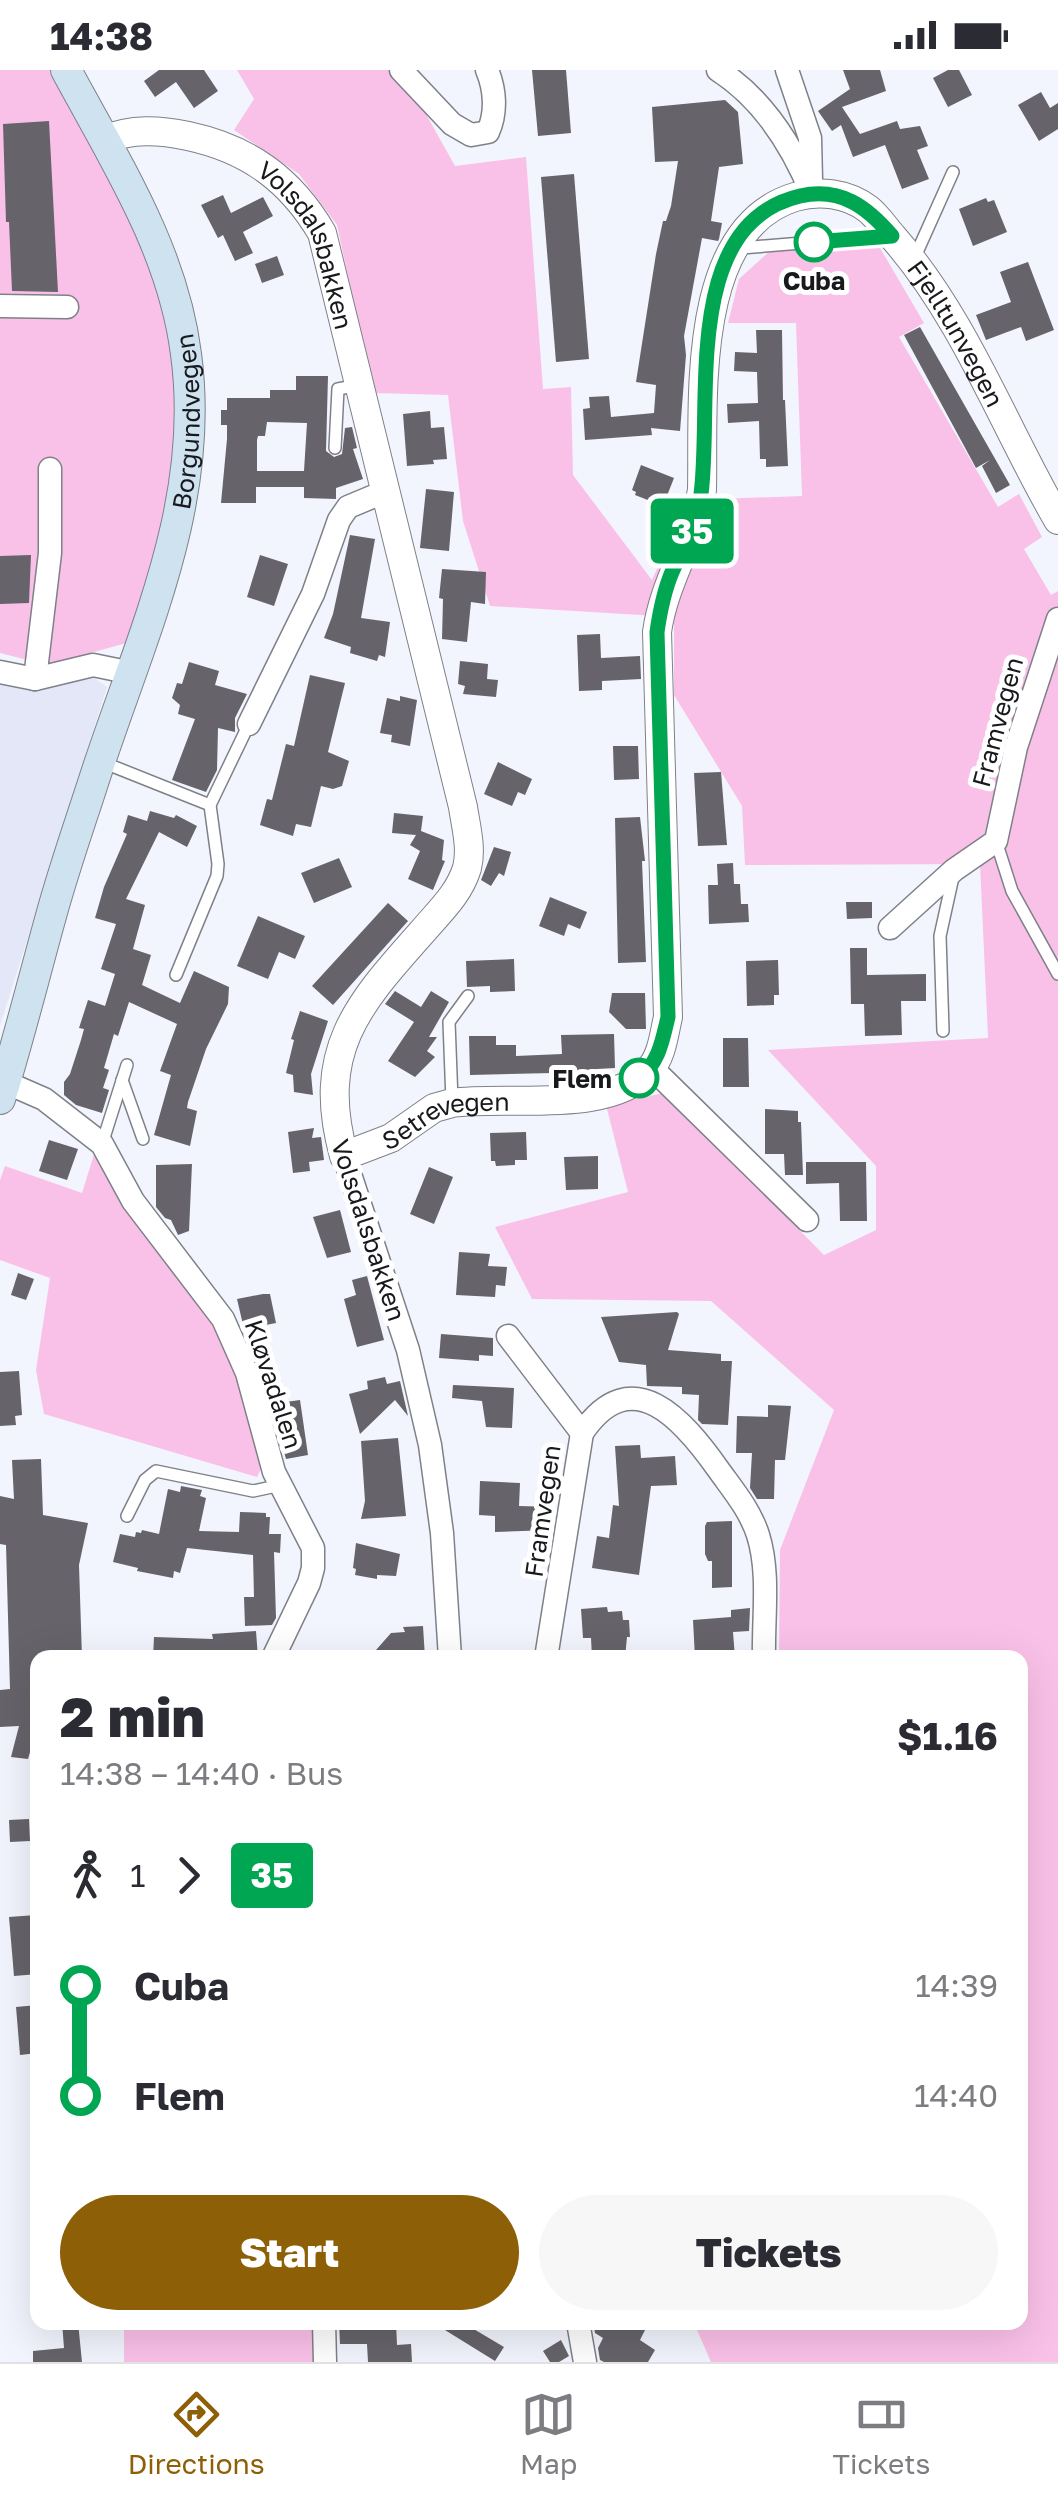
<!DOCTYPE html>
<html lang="en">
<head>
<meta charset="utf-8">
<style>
  body { margin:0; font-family:"Golos Text",sans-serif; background:#f7f7f7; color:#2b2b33; height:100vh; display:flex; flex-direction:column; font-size:38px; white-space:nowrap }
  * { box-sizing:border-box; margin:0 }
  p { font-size:32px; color:#7c7c81 }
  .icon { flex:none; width:55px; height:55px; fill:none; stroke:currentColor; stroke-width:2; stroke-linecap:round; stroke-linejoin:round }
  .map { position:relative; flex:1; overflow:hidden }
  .drawer { position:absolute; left:30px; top:1580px; width:998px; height:680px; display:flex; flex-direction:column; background:#fff; border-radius:20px; box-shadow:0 10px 40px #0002 }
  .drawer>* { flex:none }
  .badge { padding:0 20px; border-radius:8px; font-size:35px; line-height:65px }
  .map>.badge { position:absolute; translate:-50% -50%; box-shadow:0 0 0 5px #fff }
  .legs { display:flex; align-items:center; gap:15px; height:110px; padding:0 30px; font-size:32px }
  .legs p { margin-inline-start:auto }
  .overview { display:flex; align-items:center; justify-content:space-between; height:170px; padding:0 30px }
  h1 { font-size:55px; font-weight:800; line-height:75px }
  .button { display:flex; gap:20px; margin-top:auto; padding:20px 30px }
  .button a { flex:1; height:115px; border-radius:60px; background:#8d5f06; color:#fff; font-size:40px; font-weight:800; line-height:115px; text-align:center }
  .button a+a { background:#f7f7f7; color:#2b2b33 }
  ul { padding:0 30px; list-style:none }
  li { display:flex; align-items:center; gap:35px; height:110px; font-size:38px }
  li i { display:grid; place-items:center; width:15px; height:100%; margin:0 12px; background:currentColor }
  li i::after { content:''; width:25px; height:25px; margin:-12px; border:8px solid; border-radius:50%; background:#fff }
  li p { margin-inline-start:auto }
  li:first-child i { background:linear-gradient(#0000 50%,currentColor 0) }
  li:last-child i { background:linear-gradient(currentColor 50%,#0000 0) }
  .status { display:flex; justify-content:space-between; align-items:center; height:70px; padding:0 50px; background:#fff; direction:ltr }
  .status svg { height:28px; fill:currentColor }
  .tabs { display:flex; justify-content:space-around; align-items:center; height:140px; border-top:2px solid #e1e1e2; background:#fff; font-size:28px; color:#7c7c81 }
  .tabs a { display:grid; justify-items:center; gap:5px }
  .tabs .on { color:#8d5f06 }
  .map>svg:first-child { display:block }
  .built { fill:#e3e7f7 }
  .green { fill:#fac1e8 }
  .building { fill:#66636a; fill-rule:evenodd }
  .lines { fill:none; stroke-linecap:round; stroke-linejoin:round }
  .service-casing { stroke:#7e8188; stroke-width:14 }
  .minor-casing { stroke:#7e8188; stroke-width:25 }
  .tertiary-casing { stroke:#7e8188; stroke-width:30 }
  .secondary-casing { stroke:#7e8188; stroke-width:32 }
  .service { stroke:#fff; stroke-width:11 }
  .minor { stroke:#fff; stroke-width:22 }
  .tertiary { stroke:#fff; stroke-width:28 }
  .secondary { stroke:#cee2f0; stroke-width:30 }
  .line-1-casing { stroke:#fff; stroke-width:22 }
  .line-1 { stroke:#00a651; stroke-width:15 }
  .stop-1-dot { fill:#fff; stroke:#00a651; stroke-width:5 }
  .labels { text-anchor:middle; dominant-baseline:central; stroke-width:10; stroke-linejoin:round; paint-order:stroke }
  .street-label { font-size:25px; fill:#18191c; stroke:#fff }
  .stop-label { font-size:25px; font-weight:bold; fill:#18191c; stroke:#fff }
</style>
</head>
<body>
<div class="status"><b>14:38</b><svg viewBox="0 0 49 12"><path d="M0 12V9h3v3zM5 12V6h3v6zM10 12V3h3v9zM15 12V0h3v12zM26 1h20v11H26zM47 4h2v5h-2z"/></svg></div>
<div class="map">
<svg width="1058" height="2292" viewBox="0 0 1058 2292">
  <rect width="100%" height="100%" fill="#f2f5fd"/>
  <!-- built -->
  <polygon class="built" points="0,604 32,620 94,608 107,617 0,956"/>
  <!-- green -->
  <g class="green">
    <path d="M 0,0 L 55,0 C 124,131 203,273 176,426 C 168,470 144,528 130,572 L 47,595 L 0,583 Z"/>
    <polygon points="237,0 388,0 422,37 455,96 526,87 543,319 571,317 573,405 652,510 688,430 802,426 796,253 728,253 739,209 773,178 876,171 924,253 899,267 998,437 1019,424 1042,467 1024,479 1051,525 1058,521 1058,2292 711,2292 694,2253 1020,2252 1020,1588 779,1587 780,1480 834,1340 711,1231 532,1229 495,1157 628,1122 606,1035 664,1023 824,1185 876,1160 876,1096 768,980 988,968 980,794 745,795 742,736 674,625 674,547 490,536 463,451 448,325 373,323 337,155 299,104 234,60 254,29"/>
    <polygon points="96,1078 195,1220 242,1305 264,1393 257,1407 44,1344 36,1300 50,1208 0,1190 0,1110 5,1096 82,1123"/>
    <polygon points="124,2253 239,2253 240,2260 314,2253 316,2292 124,2292"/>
  </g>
  <!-- building -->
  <g class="building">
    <polygon points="159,0 204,0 218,21 194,38 176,12 155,27 144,11"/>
    <polygon points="532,0 566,0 571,63 538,66"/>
    <polygon points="843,0 880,0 886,21 842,37 860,64 897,51 900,59 920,56 928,76 917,80 929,109 902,119 885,75 853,87 841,55 832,61 818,41 850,19"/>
    <polygon points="948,0 959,0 972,25 948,37 933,8"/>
    <polygon points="1041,22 1050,38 1058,33 1058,59 1039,71 1018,35"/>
    <polygon points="725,30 738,42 743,94 719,97 711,151 722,153 719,169 718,171 702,168 684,266 686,285 680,361 651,358 652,365 585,370 583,339 590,338 589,327 609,326 611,347 654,343 656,315 636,312 656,184 663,151 666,151 671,136 678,91 655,92 652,37"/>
    <polygon points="49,51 58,222 12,221 9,152 6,152 3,54"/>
    <polygon points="574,104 589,289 556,292 541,107"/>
    <polygon points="223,125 231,143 263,127 273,146 243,162 253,183 235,191 223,165 218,168 201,135"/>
    <polygon points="986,128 988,132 994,130 1007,162 973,176 959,139"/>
    <polygon points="277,186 284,205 262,213 255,194"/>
    <polygon points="1028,192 1054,260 1026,271 1021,257 986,270 976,245 1011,232 1000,202"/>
    <polygon points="920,257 1010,415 996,423 982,396 990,390 976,398 904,265"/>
    <polygon points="756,260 782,260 783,330 785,330 788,396 766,397 766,389 760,389 759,351 728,353 727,334 758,333 757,302 734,301 735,282 757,283"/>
    <path d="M 296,306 L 328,306 L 326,381 L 334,387 L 342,384 L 345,358 L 352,357 L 357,378 L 353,379 L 363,409 L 336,418 L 336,429 L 304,428 L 304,417 L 256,417 L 256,433 L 221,433 L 227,369 L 227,355 L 221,355 L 221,340 L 227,340 L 227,328 L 270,328 L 270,320 L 296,320 ZM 267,352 L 307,353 L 304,401 L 257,401 L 257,370 L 258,366 L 265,366 Z"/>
    <polygon points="430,341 431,358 444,357 447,389 433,390 434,394 407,396 403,344"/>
    <polygon points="641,395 674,408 663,436 635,425 636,422 632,420"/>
    <polygon points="426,419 454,422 449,481 420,478"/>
    <polygon points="350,465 375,469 361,548 390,552 385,587 379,585 377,591 350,583 351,577 324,568 333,544"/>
    <polygon points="31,485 29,533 0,534 0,486"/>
    <polygon points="260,485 288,494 274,536 247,527"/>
    <polygon points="442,499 486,502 485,534 471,532 467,572 442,569 443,529 439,528"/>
    <polygon points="600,564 601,588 640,586 641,609 602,611 602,620 579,621 577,565"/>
    <polygon points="460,591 488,594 487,609 498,610 496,627 463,624 465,616 458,614"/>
    <polygon points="189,592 219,601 215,615 247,624 235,648 235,662 218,658 217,700 206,722 172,710 195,649 178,644 180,635 172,628 177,613 182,614"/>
    <polygon points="310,605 345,613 328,682 349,691 342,716 333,719 321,716 311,757 296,754 293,766 260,755 267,729 272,730 286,674 294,676"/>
    <polygon points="400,626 417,630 410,676 391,672 392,665 380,663 387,628 400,631"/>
    <polygon points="613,676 638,676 639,709 614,710"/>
    <polygon points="498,692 532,709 525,725 518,722 512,736 484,724"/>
    <polygon points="721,702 727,775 698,776 694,703"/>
    <polygon points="150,741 174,748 176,745 197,756 187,777 159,762 126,829 145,835 133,879 151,885 142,915 180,933 194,901 229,917 228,934 206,979 188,1032 187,1038 197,1041 190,1076 154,1065 171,1005 160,1001 177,954 129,932 118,966 114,964 104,998 109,1000 103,1018 109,1020 102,1043 76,1035 64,1025 64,1012 70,1004 81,970 84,959 79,958 88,930 105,936 115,904 101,899 116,854 95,848 104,817 127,764 123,762 128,745 147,751"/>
    <polygon points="394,743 423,746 421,761 444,770 442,790 445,791 433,820 408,809 420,781 410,775 416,765 392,763"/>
    <polygon points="640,747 645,791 642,791 646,892 618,893 615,748"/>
    <polygon points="494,777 511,782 504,806 499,803 491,816 481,810"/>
    <polygon points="339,788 352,817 314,833 301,803"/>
    <polygon points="733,793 734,814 740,814 741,834 748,834 749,852 709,854 708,815 718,815 717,794"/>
    <polygon points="550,827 587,842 580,859 568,854 564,866 539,856"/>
    <polygon points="846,832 872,832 872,848 847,849"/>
    <polygon points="388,833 408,851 333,935 312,916"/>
    <polygon points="258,846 305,866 295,889 279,882 268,909 237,896"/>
    <polygon points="850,878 867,878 867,905 926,904 926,931 901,931 902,965 865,966 864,934 851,934"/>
    <polygon points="514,889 515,921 490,922 490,916 467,917 466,891"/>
    <polygon points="778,890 779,925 774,925 774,935 747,936 746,891"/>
    <polygon points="395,921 421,937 431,921 449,932 429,967 437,967 427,981 435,987 415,1007 388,991 414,952 385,934"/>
    <polygon points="612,923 645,923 646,959 626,959 609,942"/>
    <polygon points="300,941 328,951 311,1004 313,1025 294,1022 293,1005 286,1003 294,970 291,969"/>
    <polygon points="614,964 615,998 597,999 597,1002 470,1005 469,966 496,966 496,975 516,975 516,986 562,984 561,965"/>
    <polygon points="723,968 748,968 749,1017 723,1017"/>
    <polygon points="765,1039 798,1041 798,1052 801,1052 803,1105 785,1105 784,1084 765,1084"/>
    <polygon points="314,1058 312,1068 321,1067 324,1090 309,1092 310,1101 293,1103 288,1062"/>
    <polygon points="526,1062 527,1090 515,1090 515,1095 496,1096 495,1091 491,1091 490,1063"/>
    <polygon points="49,1070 78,1079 67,1110 39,1101"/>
    <polygon points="598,1086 598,1119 566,1120 564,1087"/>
    <polygon points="806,1092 866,1092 867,1151 840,1151 839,1113 806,1114"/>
    <polygon points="192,1094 189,1161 178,1165 171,1150 165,1148 156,1137 156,1095"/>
    <polygon points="429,1097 453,1107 434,1154 410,1144"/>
    <polygon points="340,1140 351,1182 327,1188 313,1147"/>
    <polygon points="459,1182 490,1184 488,1196 507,1197 505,1216 496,1215 495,1227 456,1225"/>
    <polygon points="18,1203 34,1209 26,1230 11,1225"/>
    <polygon points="367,1206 384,1270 357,1277 344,1229 356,1225 352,1210"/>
    <polygon points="263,1224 270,1224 276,1253 244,1259 237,1229"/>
    <polygon points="677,1242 679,1244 668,1280 721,1284 721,1291 732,1291 728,1355 702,1354 698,1350 699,1325 682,1324 682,1317 647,1316 646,1295 619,1292 601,1247"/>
    <polygon points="441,1264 493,1268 493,1286 479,1285 479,1291 439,1288"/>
    <polygon points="19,1301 22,1345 15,1346 16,1355 0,1356 0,1302"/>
    <polygon points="385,1307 387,1314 400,1311 408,1346 395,1330 360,1364 349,1324 368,1319 367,1311"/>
    <polygon points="453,1315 514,1318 512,1358 486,1357 482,1331 452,1328"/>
    <polygon points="300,1330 308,1385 286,1389 271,1334"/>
    <polygon points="768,1335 791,1336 785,1390 775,1390 774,1429 757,1429 750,1418 752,1383 736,1383 737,1346 768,1347"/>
    <polygon points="398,1368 406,1446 361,1449 365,1431 361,1371"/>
    <polygon points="640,1375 641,1388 675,1386 677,1415 651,1416 639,1505 592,1498 597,1466 609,1468 613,1435 619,1436 615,1376"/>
    <polygon points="41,1389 43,1445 88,1453 79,1495 82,1588 38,1588 38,1597 32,1596 34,1630 38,1630 38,1676 32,1675 28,1689 11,1687 19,1656 0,1657 0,1620 10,1619 6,1475 0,1474 0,1426 14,1429 12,1390"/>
    <polygon points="480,1411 520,1413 519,1436 555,1437 551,1460 495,1462 495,1446 479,1445"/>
    <polygon points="181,1416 202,1420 200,1426 206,1428 199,1461 239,1462 240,1442 266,1443 266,1447 270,1447 269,1464 281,1464 280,1483 274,1482 276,1548 272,1555 245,1556 244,1527 254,1527 253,1485 187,1478 180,1503 174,1501 173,1508 137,1501 138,1498 113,1492 120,1464 135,1467 136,1462 141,1463 142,1460 159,1464 168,1419 180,1422"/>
    <polygon points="732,1451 732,1517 712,1518 712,1491 708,1491 705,1484 705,1456 707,1452"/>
    <polygon points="356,1473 400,1484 396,1506 377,1505 377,1509 355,1505 356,1499 353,1498"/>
    <polygon points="607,1537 608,1542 622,1541 623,1550 629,1550 630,1567 627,1567 625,1588 592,1588 591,1568 583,1568 581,1539"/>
    <polygon points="750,1538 749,1561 733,1562 735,1588 695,1588 693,1550 731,1547 731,1540"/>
    <polygon points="423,1556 425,1588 369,1588 391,1563 405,1562 403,1557"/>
    <polygon points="256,1561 258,1588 153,1588 154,1567 213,1569 212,1564"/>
    <polygon points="29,1749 30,1771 10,1772 9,1750"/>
    <polygon points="36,1845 38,1904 14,1906 9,1847"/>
    <polygon points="38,1935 38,1983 20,1985 16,1937"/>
    <polygon points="62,2252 78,2252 82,2292 33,2292 33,2281 64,2278"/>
    <polygon points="339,2252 396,2252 397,2275 411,2274 412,2292 368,2292 367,2274 340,2274"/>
    <polygon points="432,2252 476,2252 472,2258 504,2277 495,2291"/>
    <polygon points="593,2252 637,2252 646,2258 640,2270 655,2280 648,2292 604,2292 600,2290 598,2278 603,2268 595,2263"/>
    <polygon points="561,2270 569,2286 559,2292 550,2292 543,2281"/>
  </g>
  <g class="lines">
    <!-- service casing -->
    <g class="service-casing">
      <g id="service">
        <polyline points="741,178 887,166"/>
        <polyline points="914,189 953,102"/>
        <polyline points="335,378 338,319 359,315"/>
        <polyline points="102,692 210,735"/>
        <polyline points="996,771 1012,821 1058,904"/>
        <polyline points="176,905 217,806 218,794 210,735 249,654"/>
        <polyline points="943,961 940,866 953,807"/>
        <polyline points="122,1010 143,1069"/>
        <polyline points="452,1031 449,952 468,926"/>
        <polyline points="102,1074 127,995"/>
        <polyline points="127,1446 145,1410 156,1401 253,1421 281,1415"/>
      </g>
    </g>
    <!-- minor casing -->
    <g class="minor-casing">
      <g id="minor">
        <path d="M 401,0 L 452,54 L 471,65 L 488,62 C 497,42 495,19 487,0"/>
        <path d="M 718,0 C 763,29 792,75 812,124"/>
        <polyline points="787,0 810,68 811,110"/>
        <polyline points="0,236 67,237"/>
        <polyline points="0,602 35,609 93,595 132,603"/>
        <polyline points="35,609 50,483 50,399"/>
        <polyline points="249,654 313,524 339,450 348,437 384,422"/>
        <polyline points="890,858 954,800 996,771 1016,677 1058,549"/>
        <polyline points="652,998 807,1150"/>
        <polyline points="5,1012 44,1029 102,1074 133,1131 223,1249 247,1303 274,1402 313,1478 313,1498 309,1513 273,1588"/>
        <polyline points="344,1086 408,1280 430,1375 442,1463 450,1588"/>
        <polyline points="508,1266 582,1363"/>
        <path d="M 546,1588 L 582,1363 C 632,1289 684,1351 718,1399 C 733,1420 750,1440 758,1465 C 770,1503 763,1547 764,1588"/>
        <polyline points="324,2252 325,2292"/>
        <polyline points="578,2252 585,2292"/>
      </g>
    </g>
    <!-- tertiary casing -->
    <g class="tertiary-casing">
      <g id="tertiary">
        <path id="s1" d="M 104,70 C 132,58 159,60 188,66 C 249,79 291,110 322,163 L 463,737 C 466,757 472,779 467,798 C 459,824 440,841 423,861 C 357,935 315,981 344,1086 L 391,1068 L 434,1038 L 452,1033 C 509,1025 609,1045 650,999 C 662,986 664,964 668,947 L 657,562 C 664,511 694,470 702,420 C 704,333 689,159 795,127 C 819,120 847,123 868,139 C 877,146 885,158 893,167 C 965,249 1004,357 1058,450"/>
      </g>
    </g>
    <!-- secondary casing -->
    <g class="secondary-casing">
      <g id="secondary">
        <path id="s2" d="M 0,1029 C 19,968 34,907 51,846 C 63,802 78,759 92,716 C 137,574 207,437 186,284 C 173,180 115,91 66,0"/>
      </g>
    </g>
    <!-- service -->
    <use href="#service" class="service"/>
    <!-- minor -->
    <use href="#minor" class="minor"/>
    <!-- tertiary -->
    <use href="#tertiary" class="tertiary"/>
    <!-- secondary -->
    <use href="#secondary" class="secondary"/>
  </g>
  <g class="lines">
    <!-- line-1 casing -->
    <g class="line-1-casing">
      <path id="line-1" d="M 639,1008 C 659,992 662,972 668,947 L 657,562 C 660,541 664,521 672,502 C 684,476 698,453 701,424 C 713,334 680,154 800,126 C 841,117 867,137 892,166 L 814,172"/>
    </g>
    <!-- line-1 -->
    <use href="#line-1" class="line-1"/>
  </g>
  <!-- markers -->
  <g class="stop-1-dot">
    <circle cx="814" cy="172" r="18"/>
    <circle cx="639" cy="1008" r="18"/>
  </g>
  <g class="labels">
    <!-- street labels -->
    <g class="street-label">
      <text stroke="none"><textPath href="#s1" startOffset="260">Volsdalsbakken</textPath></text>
      <text stroke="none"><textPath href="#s1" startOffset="2715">Fjelltunvegen</textPath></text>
      <text stroke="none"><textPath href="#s2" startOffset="705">Borgundvegen</textPath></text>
      <text transform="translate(997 652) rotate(-75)">Framvegen</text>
      <text stroke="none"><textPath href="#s1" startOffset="1350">Setrevegen</textPath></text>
      <text transform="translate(369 1160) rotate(72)">Volsdalsbakken</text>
      <text transform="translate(274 1314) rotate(72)">Kløvadalen</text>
      <text transform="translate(542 1441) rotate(-82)">Framvegen</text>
    </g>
    <!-- stop labels -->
    <g class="stop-label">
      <text x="814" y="210">Cuba</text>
      <text x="612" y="1008" text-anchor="end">Flem</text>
    </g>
  </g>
</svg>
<b class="badge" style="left:692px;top:461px;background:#00a651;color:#fff">35</b>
<section class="drawer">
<div class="overview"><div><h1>2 min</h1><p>14:38 – 14:40 · Bus</p></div><b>$1.16</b></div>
<div class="legs"><svg class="icon" aria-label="walk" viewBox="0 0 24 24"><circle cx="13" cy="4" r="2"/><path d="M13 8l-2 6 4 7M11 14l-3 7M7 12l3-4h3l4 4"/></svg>1<svg class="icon" aria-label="forward" viewBox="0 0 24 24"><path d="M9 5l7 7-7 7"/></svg><b class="badge" style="background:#00a651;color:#fff">35</b></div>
<ul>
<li><i style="color:#00a651"></i><b>Cuba</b><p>14:39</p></li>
<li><i style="color:#00a651"></i><b>Flem</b><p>14:40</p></li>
</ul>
<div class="button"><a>Start</a><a>Tickets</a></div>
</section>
</div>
<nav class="tabs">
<a class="on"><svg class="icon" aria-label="directions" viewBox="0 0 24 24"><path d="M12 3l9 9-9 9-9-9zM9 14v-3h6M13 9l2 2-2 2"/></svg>Directions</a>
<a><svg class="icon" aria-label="map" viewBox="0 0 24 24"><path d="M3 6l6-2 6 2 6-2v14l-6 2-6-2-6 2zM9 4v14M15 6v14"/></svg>Map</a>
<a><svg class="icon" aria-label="tickets" viewBox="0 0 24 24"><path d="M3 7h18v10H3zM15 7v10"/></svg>Tickets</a>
</nav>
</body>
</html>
